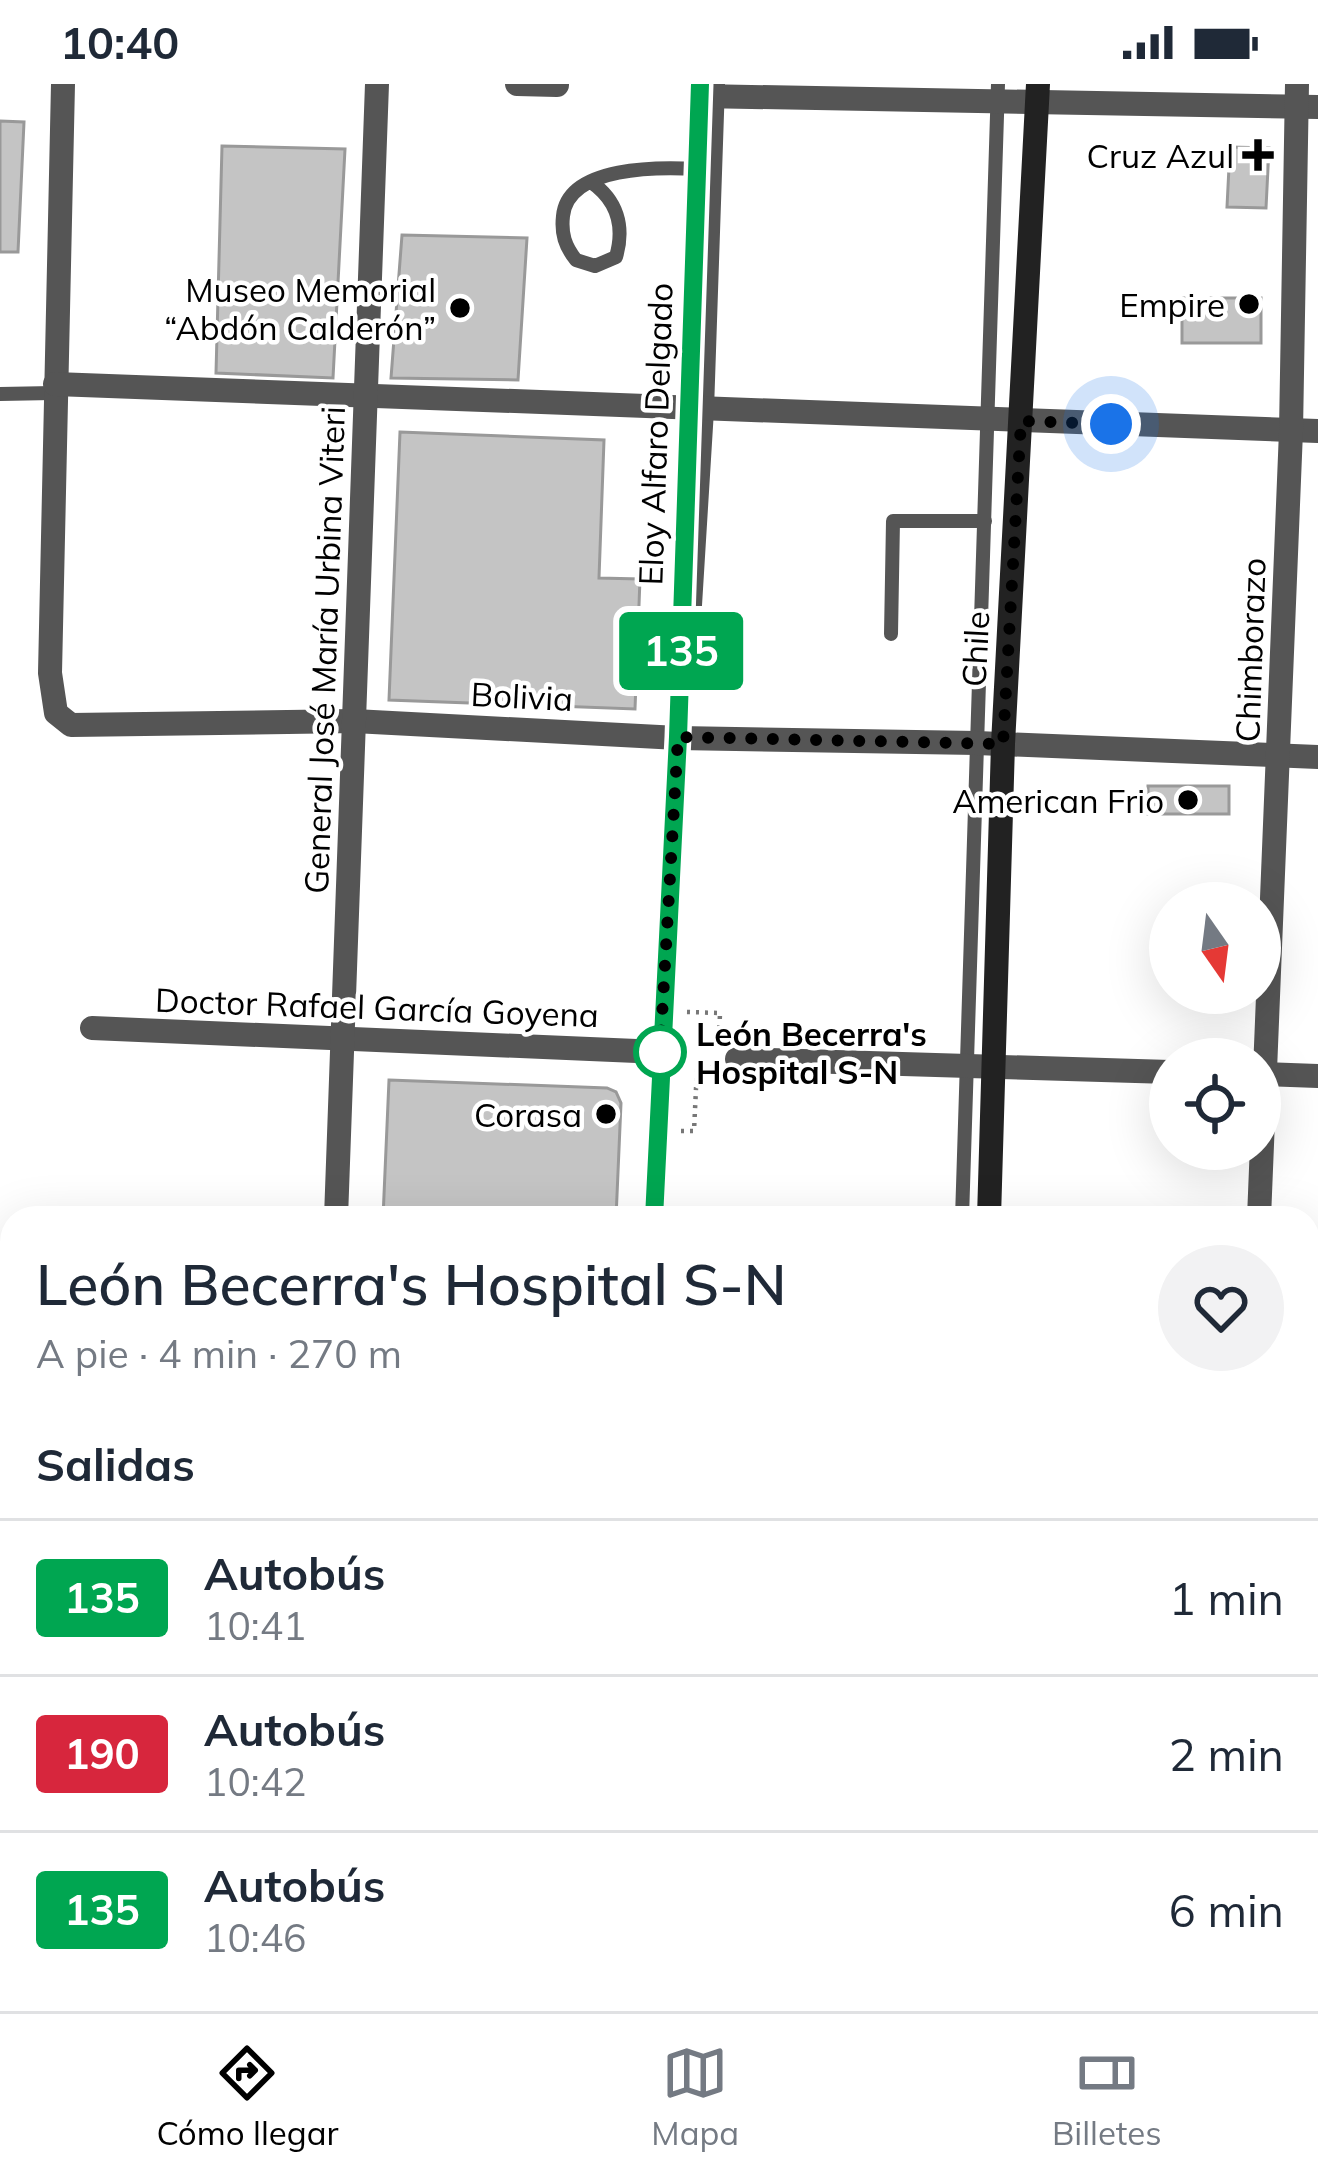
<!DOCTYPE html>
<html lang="es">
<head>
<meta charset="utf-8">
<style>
  body { margin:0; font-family:Mulish,sans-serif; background:#f2f2f3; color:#1f2937; height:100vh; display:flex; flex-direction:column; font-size:45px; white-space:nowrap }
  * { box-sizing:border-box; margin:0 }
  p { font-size:39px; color:#747a83 }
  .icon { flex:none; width:66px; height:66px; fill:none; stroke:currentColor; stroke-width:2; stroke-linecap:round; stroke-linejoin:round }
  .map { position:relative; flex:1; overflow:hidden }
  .details { position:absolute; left:0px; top:1122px; width:1320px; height:807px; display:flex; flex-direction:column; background:#fff; border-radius:36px 36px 0 0; box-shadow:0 12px 48px #0002 }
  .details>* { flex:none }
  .badge { padding:0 24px; border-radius:9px; font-size:42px; line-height:78px }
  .needle { width:78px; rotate:166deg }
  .tools { position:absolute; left:1149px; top:798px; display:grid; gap:24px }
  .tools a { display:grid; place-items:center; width:132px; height:132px; border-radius:50%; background:#fff; box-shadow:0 12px 48px #0002; font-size:60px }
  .you { position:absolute; width:60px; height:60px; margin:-30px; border:9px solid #fff; border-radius:50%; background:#1a73e8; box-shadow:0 0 0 18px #1a73e833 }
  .map>.badge { position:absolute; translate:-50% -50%; box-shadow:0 0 0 6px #fff }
  h2 { padding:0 36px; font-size:45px; line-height:108px }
  .round { display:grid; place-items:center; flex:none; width:126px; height:126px; border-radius:63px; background:#f2f2f3 }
  .overview { display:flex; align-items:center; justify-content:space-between; height:204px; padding:0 36px }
  h1 { font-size:57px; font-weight:600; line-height:90px }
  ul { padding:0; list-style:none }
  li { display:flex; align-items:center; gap:36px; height:156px; padding:0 36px; border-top:3px solid #e0e1e3 }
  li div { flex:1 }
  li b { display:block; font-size:45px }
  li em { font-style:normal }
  li .badge { min-width:132px; font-weight:700; text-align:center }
  .status { display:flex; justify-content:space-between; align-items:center; height:84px; padding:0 60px; background:#fff; direction:ltr }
  .status svg { height:33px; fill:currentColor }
  .tabs { display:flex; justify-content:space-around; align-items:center; height:168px; border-top:3px solid #e0e1e3; background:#fff; font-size:33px; color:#747a83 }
  .tabs a { display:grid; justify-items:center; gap:6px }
  .tabs .current { color:#000 }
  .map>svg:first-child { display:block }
  .building { fill:#c4c4c4; stroke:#999; stroke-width:3 }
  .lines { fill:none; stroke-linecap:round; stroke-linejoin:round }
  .path { stroke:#777; stroke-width:4.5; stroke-dasharray:3 6; stroke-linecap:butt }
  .lane { stroke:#555; stroke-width:14 }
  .street { stroke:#555; stroke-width:24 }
  .secondary { stroke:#222; stroke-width:24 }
  .line-casing { stroke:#fff; stroke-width:27 }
  .line { stroke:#00a651; stroke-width:18 }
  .walk { stroke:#000; stroke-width:12; stroke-dasharray:0 21.6 }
  .poi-dot { fill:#000; stroke:#fff; stroke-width:4.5 }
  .stop-dot { fill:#fff; stroke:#00a651; stroke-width:6 }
  .labels { text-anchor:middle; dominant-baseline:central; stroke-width:9; stroke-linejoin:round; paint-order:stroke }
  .poi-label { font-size:33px; fill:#000; stroke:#fff; text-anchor:end }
  .street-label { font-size:33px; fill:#000; stroke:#fff }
  .stop-label { font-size:33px; font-weight:bold; fill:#000; stroke:#fff; text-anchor:start }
</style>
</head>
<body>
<div class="status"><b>10:40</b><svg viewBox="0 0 49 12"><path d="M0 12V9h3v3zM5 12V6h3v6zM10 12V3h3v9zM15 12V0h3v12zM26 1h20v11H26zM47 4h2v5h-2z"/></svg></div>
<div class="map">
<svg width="1318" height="1927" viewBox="0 0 1318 1927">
  <rect width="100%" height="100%" fill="#fff"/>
  <!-- building -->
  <g class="building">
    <polygon points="0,37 24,38 18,168 0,168"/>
    <polygon points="222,62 345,65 333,294 216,289"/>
    <polygon points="1230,63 1269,64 1266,124 1227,123"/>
    <polygon points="402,151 527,154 518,296 391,294"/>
    <rect x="1182" y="214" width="79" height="45"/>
    <polygon points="400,348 604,356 599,494 640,495 635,625 389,616"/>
    <rect x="1148" y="702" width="81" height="28"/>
    <polygon points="389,996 607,1004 616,1008 621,1019 616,1134 383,1134"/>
  </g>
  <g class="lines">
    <!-- path -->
    <g class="path">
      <polyline points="687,928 720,929 719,956"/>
      <polyline points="681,1047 694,1047 697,983 716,984"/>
    </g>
    <!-- lane -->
    <g class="lane">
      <path d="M 591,98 C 617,116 625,142 616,173 L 595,182 L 576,176 C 565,162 561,150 563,132 C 568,81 661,83 697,85"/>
      <polyline points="0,310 53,309"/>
      <polyline points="891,550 893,437 985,437"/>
      <polyline points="692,570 707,326 718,0"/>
      <polyline points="962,1134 998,0"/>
      <polyline points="645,1927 645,1917"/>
      <polyline points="938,1927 939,1917"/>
    </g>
    <!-- street -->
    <g class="street">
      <polyline points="63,0 50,589 56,629 71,641 354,637 678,654 977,659 1318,673"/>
      <polyline points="517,0 557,1"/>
      <polyline points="700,12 1318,23"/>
      <polyline points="55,300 1318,347"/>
      <polyline points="92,944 660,968"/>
      <polyline points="737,975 1170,988"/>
      <polyline points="1260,990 1318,992"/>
      <polyline points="336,1134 377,0"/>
      <polyline points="1259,1134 1291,347 1297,0"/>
      <polyline points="0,1252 12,1253"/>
      <polyline points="1308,1308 1318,1308"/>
      <polyline points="1308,1616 1318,1616"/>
      <polyline points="313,1927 313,1917"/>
    </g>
    <!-- secondary -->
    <g class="secondary">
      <polyline points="654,1134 678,654 700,0"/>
      <polyline points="989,1134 1003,660 1038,0"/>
      <polyline points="1098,1917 1318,1923"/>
      <polyline points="621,1927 621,1917"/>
      <polyline points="959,1927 959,1917"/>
    </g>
  </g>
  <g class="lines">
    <!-- line casing -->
    <g class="line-casing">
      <polyline id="line" points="654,1134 678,653 700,0"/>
    </g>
    <!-- line -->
    <use href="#line" class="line"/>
    <!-- walk -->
    <polyline class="walk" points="660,968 678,653 1003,660 1021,337 1111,340"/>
  </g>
  <!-- markers -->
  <g class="poi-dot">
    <path d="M1252 53h12v12h12v12h-12v12h-12v-12h-12v-12h12z"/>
    <circle cx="1249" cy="220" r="12"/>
    <circle cx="460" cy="224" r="12"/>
    <circle cx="1188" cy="716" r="12"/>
    <circle cx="606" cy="1030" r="12"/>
  </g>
  <circle class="stop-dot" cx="660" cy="968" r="24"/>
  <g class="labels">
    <!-- poi labels -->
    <g class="poi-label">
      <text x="1234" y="71">Cruz Azul</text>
      <text x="436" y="205">Museo Memorial<tspan x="436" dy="38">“Abdón Calderón”</tspan></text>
      <text x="1225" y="220">Empire</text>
      <text x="1164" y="716">American Frio</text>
      <text x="582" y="1030">Corasa</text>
    </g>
    <!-- street labels -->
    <g class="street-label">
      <text transform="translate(655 350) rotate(-88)">Eloy Alfaro Delgado</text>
      <text transform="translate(975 565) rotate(-87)">Chile</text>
      <text transform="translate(324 566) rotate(-88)">General José María Urbina Viteri</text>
      <text transform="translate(1250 566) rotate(-88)">Chimborazo</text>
      <text transform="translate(522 612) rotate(3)">Bolivia</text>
      <text transform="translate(377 923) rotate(2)">Doctor Rafael García Goyena</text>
    </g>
    <!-- stop labels -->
    <g class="stop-label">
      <text x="696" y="949">León Becerra's<tspan x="696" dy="38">Hospital S-N</tspan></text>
    </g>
  </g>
</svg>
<div class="tools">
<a><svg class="needle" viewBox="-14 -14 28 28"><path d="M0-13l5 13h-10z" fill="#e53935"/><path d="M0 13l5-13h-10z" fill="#747a83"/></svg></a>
<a><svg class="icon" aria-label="locate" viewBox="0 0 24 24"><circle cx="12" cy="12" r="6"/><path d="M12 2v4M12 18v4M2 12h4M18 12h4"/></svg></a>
</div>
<div class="you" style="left:1111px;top:340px"></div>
<b class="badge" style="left:681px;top:567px;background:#00a651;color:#fff">135</b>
<section class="details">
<div class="overview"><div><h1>León Becerra's Hospital S-N</h1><p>A pie · 4 min · 270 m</p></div><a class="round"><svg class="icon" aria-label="heart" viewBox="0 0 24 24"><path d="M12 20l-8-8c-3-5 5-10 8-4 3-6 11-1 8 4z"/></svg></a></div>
<h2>Salidas</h2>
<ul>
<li><span class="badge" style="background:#00a651;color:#fff">135</span><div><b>Autobús</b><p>10:41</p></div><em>1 min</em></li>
<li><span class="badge" style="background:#d7263d;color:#fff">190</span><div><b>Autobús</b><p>10:42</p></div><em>2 min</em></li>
<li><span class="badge" style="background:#00a651;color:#fff">135</span><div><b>Autobús</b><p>10:46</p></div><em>6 min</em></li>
</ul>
</section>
</div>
<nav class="tabs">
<a class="current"><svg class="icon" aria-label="directions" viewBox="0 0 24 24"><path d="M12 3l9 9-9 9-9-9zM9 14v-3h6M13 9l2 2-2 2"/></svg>Cómo llegar</a>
<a><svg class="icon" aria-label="map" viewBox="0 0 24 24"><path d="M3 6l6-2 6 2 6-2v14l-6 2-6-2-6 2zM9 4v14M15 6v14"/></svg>Mapa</a>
<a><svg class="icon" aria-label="tickets" viewBox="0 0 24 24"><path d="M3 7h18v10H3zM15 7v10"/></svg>Billetes</a>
</nav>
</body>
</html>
